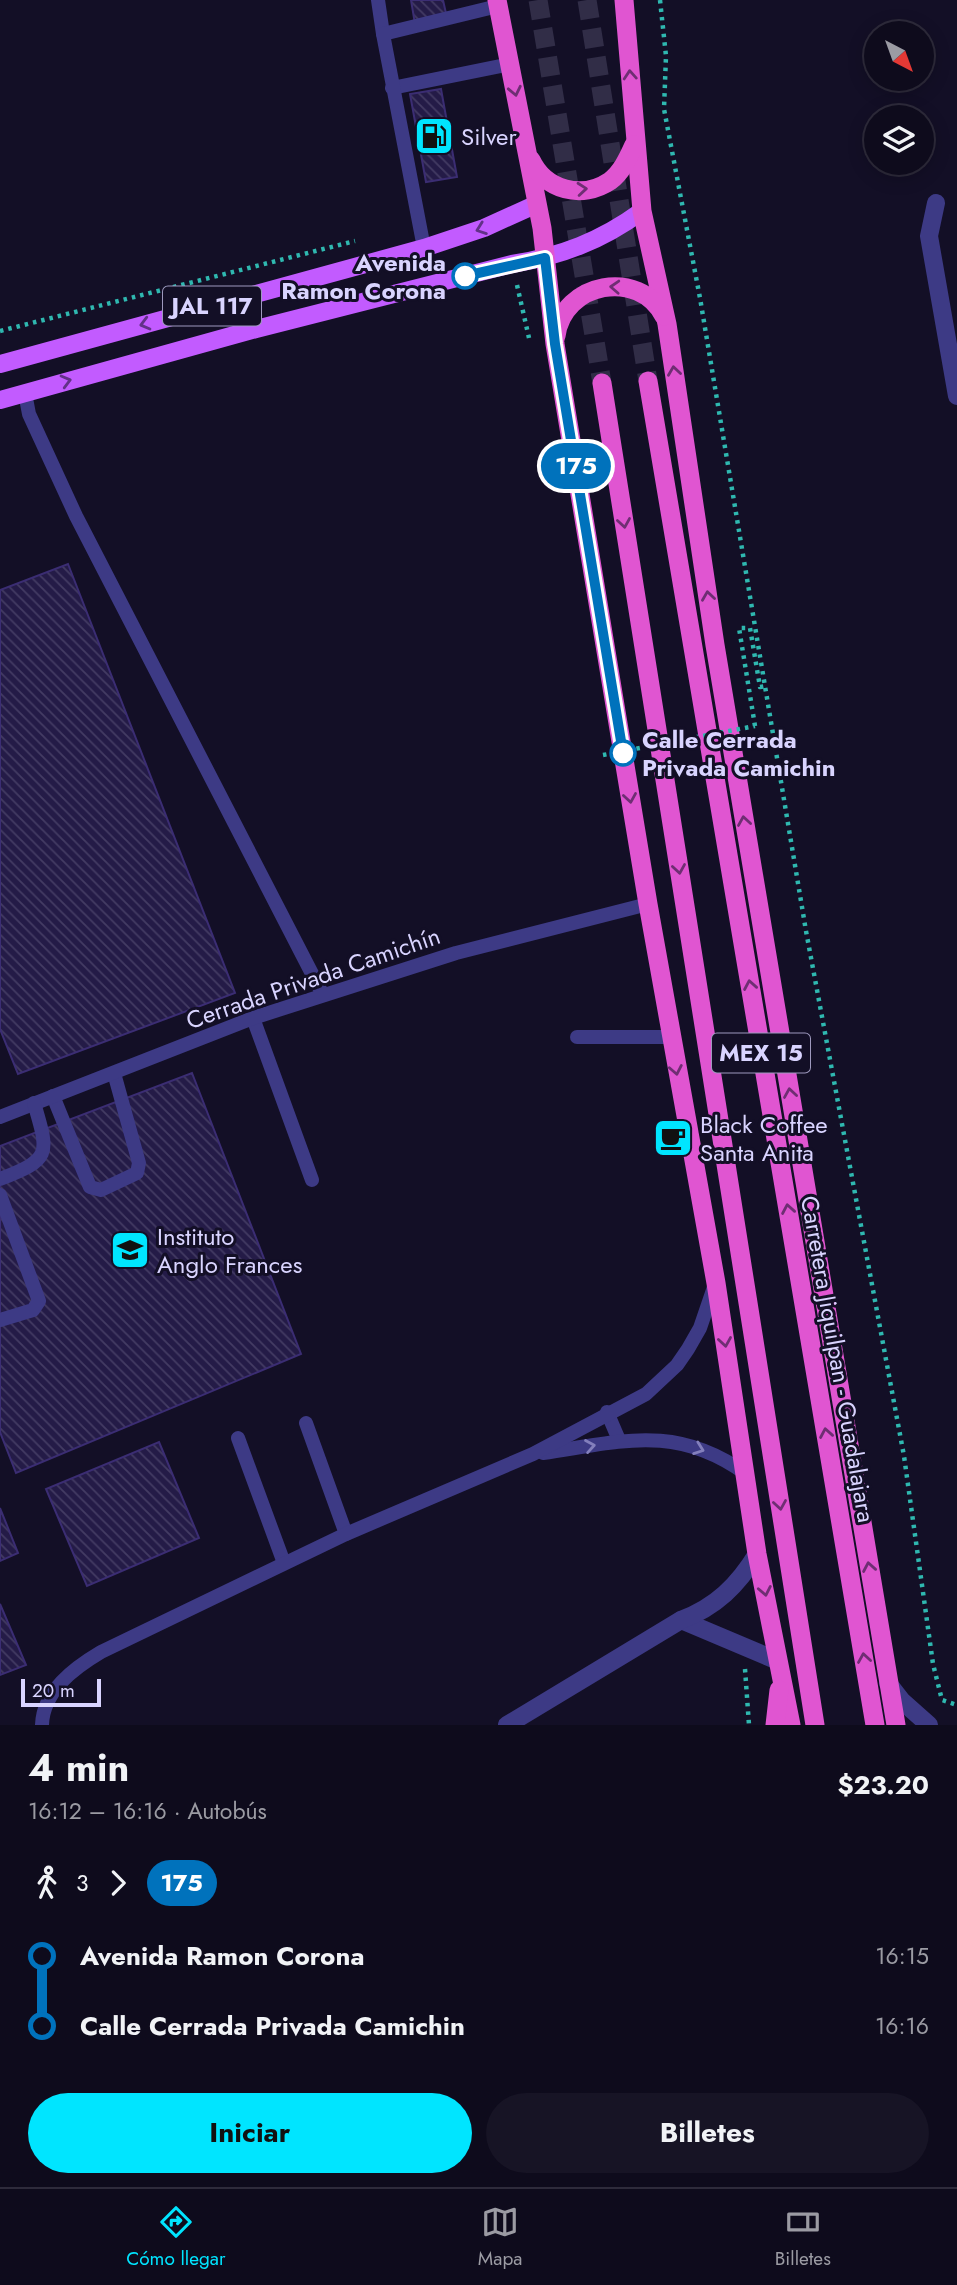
<!DOCTYPE html>
<html lang="es">
<head>
<meta charset="utf-8">
<style>
  body { margin:0; font-family:Jost,sans-serif; background:#171425; color:#f1f3f6; height:100vh; display:flex; flex-direction:column; font-size:26px; white-space:nowrap }
  * { box-sizing:border-box; margin:0 }
  p { font-size:23px; color:#9b9ba3 }
  .icon { flex:none; width:38px; height:38px; fill:none; stroke:currentColor; stroke-width:2; stroke-linecap:round; stroke-linejoin:round }
  .map { position:relative; height:1725px; overflow:hidden }
  .side { display:flex; flex-direction:column; background:#0e0b1c; flex:1 }
  .side>* { flex:none }
  .badge { padding:0 14px; border-radius:23px; font-size:24px; line-height:46px }
  .needle { width:46px; rotate:139deg }
  .controls { position:absolute; left:864px; top:21px; display:grid; gap:14px }
  .controls a { display:grid; place-items:center; width:70px; height:70px; border-radius:50%; background:#0e0b1c; box-shadow:0 4px 18px #0003,0 0 0 2px #2e2b3b; font-size:35px }
  .scale { position:absolute; left:21px; bottom:18px; width:80px; box-sizing:border-box; padding-left:7px; border:4px solid #d9d4ff; border-top:0; font-size:19px; line-height:24px; white-space:nowrap; color:#d9d4ff; -webkit-text-stroke:5px #130f26; paint-order:stroke }
  .map>.badge { position:absolute; translate:-50% -50%; box-shadow:0 0 0 4px #fff }
  .legs { display:flex; align-items:center; gap:10px; height:77px; padding:0 28px; font-size:23px }
  .legs p { margin-inline-start:auto }
  .summary { display:flex; align-items:center; justify-content:space-between; height:119px; padding:0 28px }
  h1 { font-size:38px; font-weight:700; line-height:52px }
  .cta { display:flex; gap:14px; margin-top:auto; padding:14px 28px }
  .cta a { flex:1; height:80px; border-radius:42px; background:#00e5ff; color:#111; font-size:28px; font-weight:700; line-height:80px; text-align:center }
  .cta a+a { background:#171425; color:#f1f3f6 }
  ul { padding:0 28px; list-style:none }
  li { display:flex; align-items:center; gap:24px; height:70px; font-size:26px }
  li i { display:grid; place-items:center; width:10px; height:100%; margin:0 9px; background:currentColor }
  li i::after { content:''; width:18px; height:18px; margin:-9px; border:5px solid; border-radius:50%; background:#0e0b1c }
  li p { margin-inline-start:auto }
  li:first-child i { background:linear-gradient(#0000 50%,currentColor 0) }
  li:last-child i { background:linear-gradient(currentColor 50%,#0000 0) }
  .tabs { display:flex; justify-content:space-around; align-items:center; height:98px; border-top:2px solid #2e2b3b; background:#0e0b1c; font-size:19px; color:#9b9ba3 }
  .tabs a { display:grid; justify-items:center; gap:4px }
  .tabs .selected { color:#00e5ff }
  .map>svg:first-child { display:block }
  .building { fill:url(#building-back-hatch); stroke:#3b2d73; stroke-width:2 }
  .lines { fill:none; stroke-linecap:round; stroke-linejoin:round }
  .trunk-tunnel { stroke:#312d47; stroke-width:19; stroke-dasharray:19 10; stroke-linecap:butt }
  .path { stroke:#2fb8b0; stroke-width:4.5; stroke-dasharray:3.5 5; stroke-linecap:butt }
  .service { stroke:#3d3a85; stroke-width:14 }
  .minor { stroke:#3d3a85; stroke-width:18 }
  .primary { stroke:#c25bff; stroke-width:18 }
  .trunk { stroke:#e055d1; stroke-width:19 }
  .path-bridge { stroke:#2fb8b0; stroke-width:4.5; stroke-dasharray:3.5 5; stroke-linecap:butt }
  .oneway { stroke:#6f2e73 }
  .oneway2 { stroke:#623188 }
  .oneway3 { stroke:#837fbc }
  .line-1-casing { stroke:#fff; stroke-width:16 }
  .line-1 { stroke:#0072bc; stroke-width:10 }
  .stop-1-dot { fill:#fff; stroke:#0072bc; stroke-width:3.5 }
  .labels { text-anchor:middle; dominant-baseline:central; stroke-width:6; stroke-linejoin:round; paint-order:stroke }
  .shield { fill:#130f26; stroke:#9e99be; stroke-width:2 }
  .shield-label { font-size:23px; font-weight:bold; fill:#d9d4ff }
  .poi-label { font-size:24px; fill:#d9d4ff; stroke:#130f26; text-anchor:start }
  .stop-label { font-size:24px; font-weight:bold; fill:#d9d4ff; stroke:#130f26; text-anchor:end }
  .street-label { font-size:24px; fill:#d9d4ff; stroke:#130f26 }
</style>
</head>
<body>
<div class="map">
<svg width="957" height="1725" viewBox="0 0 957 1725">
  <defs>
    <pattern id="building-back-hatch" width="6" height="6" patternUnits="userSpaceOnUse" patternTransform="scale(1.75)"><rect width="6" height="6" fill="#241b47"/><path d="M-1 5l2 2M0 0l6 6M5-1l2 2" fill="none" stroke="#433b63"/></pattern>
  </defs>
  <rect width="100%" height="100%" fill="#130f26"/>
  <!-- building -->
  <g class="building">
    <polygon points="411,0 443,0 447,18 415,24"/>
    <polygon points="441,89 457,177 426,182 410,94"/>
    <polygon points="68,564 235,993 18,1074 0,1029 0,590"/>
    <polygon points="192,1073 301,1354 16,1473 0,1432 0,1146"/>
    <polygon points="159,1442 199,1538 87,1586 46,1489"/>
    <polygon points="0,1508 18,1553 0,1561"/>
    <polygon points="0,1604 26,1665 0,1675"/>
  </g>
  <g class="lines">
    <!-- trunk-tunnel -->
    <g class="trunk-tunnel">
      <polyline points="538,0 602,383"/>
      <polyline points="587,0 648,381"/>
    </g>
    <!-- path -->
    <g class="path">
      <polyline points="660,0 666,56 664,109 700,298 806,931 904,1456 933,1664 942,1700 957,1705"/>
      <polyline points="517,285 529,338"/>
      <polyline points="0,331 355,241"/>
      <polyline points="755,726 739,628 750,628 760,687 766,686"/>
      <polyline points="745,1669 749,1725"/>
    </g>
    <!-- service -->
    <g class="service">
      <polyline points="378,0 383,34"/>
      <polyline points="392,88 510,64"/>
      <polyline points="424,248 383,34 498,6"/>
      <polyline points="25,393 29,414 76,516 323,995"/>
      <polyline points="253,1018 312,1180"/>
      <polyline points="577,1037 670,1037"/>
      <polyline points="53,1096 90,1187 101,1190 137,1173 139,1163 114,1073"/>
      <polyline points="0,1117 253,1018 456,953 648,904"/>
      <path d="M 0,1179 C 52,1159 49,1154 34,1103"/>
      <polyline points="0,1195 39,1301 33,1310 0,1320"/>
      <polyline points="607,1412 619,1440"/>
      <polyline points="306,1423 346,1534"/>
      <polyline points="238,1438 284,1563"/>
      <path d="M 543,1453 C 620,1442 676,1423 746,1474"/>
      <path d="M 42,1725 C 43,1691 74,1668 101,1652 L 346,1534 L 533,1454 L 646,1394 L 677,1365 L 688,1349 L 700,1328 L 714,1287"/>
    </g>
    <!-- minor -->
    <g class="minor">
      <polyline points="936,203 929,236 957,396"/>
      <polyline points="681,1620 778,1661"/>
      <polyline points="888,1683 902,1701 929,1725"/>
      <path d="M 507,1725 L 681,1620 C 716,1607 738,1585 757,1554"/>
    </g>
    <!-- primary -->
    <g class="primary">
      <polyline points="0,364 424,248 484,228 537,204"/>
      <path d="M 0,400 L 256,329 L 512,264 C 561,256 601,241 642,211"/>
    </g>
    <!-- trunk -->
    <g class="trunk">
      <polyline points="497,0 542,228 555,344 648,904 716,1283 757,1554 791,1725"/>
      <polyline points="624,0 642,211 667,324 715,645 896,1725"/>
      <path d="M 531,160 C 545,190 582,200 610,181 C 622,172 628,158 634,145"/>
      <path d="M 556,336 C 563,282 639,268 664,316"/>
      <polyline points="648,381 875,1725"/>
      <polyline points="602,383 815,1725"/>
      <polyline points="775,1725 779,1690"/>
    </g>
    <!-- path-bridge -->
    <polyline class="path-bridge" points="603,755 755,726"/>
  </g>
  <!-- one-way arrows -->
  <defs><path id="oneway-chevron" d="M-2-3.5L2.5 0L-2 3.5" fill="none" stroke-width="1.6" stroke-linecap="round" stroke-linejoin="round" transform="scale(1.75)"/></defs>
  <g class="oneway">
    <use href="#oneway-chevron" transform="translate(630 75) rotate(-94)"/>
    <use href="#oneway-chevron" transform="translate(515 91) rotate(78)"/>
    <use href="#oneway-chevron" transform="translate(582 189) rotate(-5)"/>
    <use href="#oneway-chevron" transform="translate(615 287) rotate(-177)"/>
    <use href="#oneway-chevron" transform="translate(674 371) rotate(-98)"/>
    <use href="#oneway-chevron" transform="translate(624 523) rotate(81)"/>
    <use href="#oneway-chevron" transform="translate(708 596) rotate(-98)"/>
    <use href="#oneway-chevron" transform="translate(630 798) rotate(81)"/>
    <use href="#oneway-chevron" transform="translate(744 821) rotate(-99)"/>
    <use href="#oneway-chevron" transform="translate(679 869) rotate(81)"/>
    <use href="#oneway-chevron" transform="translate(750 985) rotate(-100)"/>
    <use href="#oneway-chevron" transform="translate(676 1070) rotate(79)"/>
    <use href="#oneway-chevron" transform="translate(790 1093) rotate(-99)"/>
    <use href="#oneway-chevron" transform="translate(788 1209) rotate(-100)"/>
    <use href="#oneway-chevron" transform="translate(725 1342) rotate(81)"/>
    <use href="#oneway-chevron" transform="translate(826 1433) rotate(-100)"/>
    <use href="#oneway-chevron" transform="translate(780 1505) rotate(81)"/>
    <use href="#oneway-chevron" transform="translate(869 1567) rotate(-100)"/>
    <use href="#oneway-chevron" transform="translate(765 1591) rotate(79)"/>
    <use href="#oneway-chevron" transform="translate(864 1658) rotate(-99)"/>
  </g>
  <g class="oneway2">
    <use href="#oneway-chevron" transform="translate(481 229) rotate(160)"/>
    <use href="#oneway-chevron" transform="translate(145 324) rotate(165)"/>
    <use href="#oneway-chevron" transform="translate(66 381) rotate(-15)"/>
  </g>
  <g class="oneway3">
    <use href="#oneway-chevron" transform="translate(590 1446) rotate(-10)"/>
    <use href="#oneway-chevron" transform="translate(699 1449) rotate(20)"/>
  </g>
  <g class="lines">
    <!-- line-1 casing -->
    <g class="line-1-casing">
      <polyline id="line-1" points="465,276 545,258 555,344 623,753"/>
    </g>
    <!-- line-1 -->
    <use href="#line-1" class="line-1"/>
  </g>
  <!-- icons -->
  <defs>
    <g id="fuel-square" transform="scale(2.0125)"><rect x="-9" y="-9" width="18" height="18" rx="4" fill="#00e5ff" stroke="#130f26"/><path d="M-5.5-6h7V0h2V4h1.3V-2.5L3-4.5l.8-.8L6-3V5H2.5V1h-1V6h-7ZM-4.2-4.7v3.2H.2V-4.7Z" fill="#111"/></g>
    <g id="cafe-square" transform="scale(2.0125)"><rect x="-9" y="-9" width="18" height="18" rx="4" fill="#00e5ff" stroke="#130f26"/><path d="M-5.5-4.5H6V0H3Q3 3.5 0 3.5H-2.5Q-5.5 3.5-5.5 0ZM3-3.2v2h1.7v-2ZM-6 4.5H4V6H-6Z" fill="#111"/></g>
    <g id="school-square" transform="scale(2.0125)"><rect x="-9" y="-9" width="18" height="18" rx="4" fill="#00e5ff" stroke="#130f26"/><path d="M0-5L7-2L0 1L-7-2ZM-4 1L0 2.5L4 1V4Q0 6-4 4Z" fill="#111"/></g>
  </defs>
  <g fill-rule="evenodd">
    <use href="#fuel-square" x="434" y="136"/>
    <use href="#cafe-square" x="673" y="1138"/>
    <use href="#school-square" x="130" y="1250"/>
  </g>
  <!-- markers -->
  <g class="stop-1-dot">
    <circle cx="465" cy="276" r="12"/>
    <circle cx="623" cy="753" r="12"/>
  </g>
  <g class="labels">
    <!-- shield labels -->
    <g class="shield">
      <rect x="163" y="286.5" width="98" height="39" rx="5"/>
      <rect x="712" y="1033.5" width="98" height="39" rx="5"/>
    </g>
    <g class="shield-label">
      <text x="212" y="306">JAL 117</text>
      <text x="761" y="1053">MEX 15</text>
    </g>
    <!-- poi labels -->
    <g class="poi-label">
      <text x="461" y="136">Silver</text>
      <text x="700" y="1124">Black Coffee<tspan x="700" dy="28">Santa Anita</tspan></text>
      <text x="157" y="1236">Instituto<tspan x="157" dy="28">Anglo Frances</tspan></text>
    </g>
    <!-- stop labels -->
    <g class="stop-label">
      <text x="446" y="262">Avenida<tspan x="446" dy="28">Ramon Corona</tspan></text>
      <text x="642" y="739" text-anchor="start">Calle Cerrada<tspan x="642" dy="28">Privada Camichin</tspan></text>
    </g>
    <!-- street labels -->
    <g class="street-label">
      <text transform="translate(313 978) rotate(-19)">Cerrada Privada Camichín</text>
      <text transform="translate(838 1359) rotate(80)">Carretera Jiquilpan - Guadalajara</text>
    </g>
  </g>
</svg>
<div class="controls">
<a><svg class="needle" viewBox="-14 -14 28 28"><path d="M0-13l5 13h-10z" fill="#e53935"/><path d="M0 13l5-13h-10z" fill="#9b9ba3"/></svg></a>
<a><svg class="icon" aria-label="layers" viewBox="0 0 24 24"><path d="M12 4l9 5-9 5-9-5zM3 14l9 5 9-5"/></svg></a>
</div>
<div class="scale">20 m</div>
<b class="badge" style="left:576px;top:466px;background:#0072bc;color:#fff">175</b>
</div>
<section class="side">
<div class="summary"><div><h1>4 min</h1><p>16:12 – 16:16 · Autobús</p></div><b>$23.20</b></div>
<div class="legs"><svg class="icon" aria-label="walk" viewBox="0 0 24 24"><circle cx="13" cy="4" r="2"/><path d="M13 8l-2 6 4 7M11 14l-3 7M7 12l3-4h3l4 4"/></svg>3<svg class="icon" aria-label="forward" viewBox="0 0 24 24"><path d="M9 5l7 7-7 7"/></svg><b class="badge" style="background:#0072bc;color:#fff">175</b></div>
<ul>
<li><i style="color:#0072bc"></i><b>Avenida Ramon Corona</b><p>16:15</p></li>
<li><i style="color:#0072bc"></i><b>Calle Cerrada Privada Camichin</b><p>16:16</p></li>
</ul>
<div class="cta"><a>Iniciar</a><a>Billetes</a></div>
</section>
<nav class="tabs">
<a class="selected"><svg class="icon" aria-label="directions" viewBox="0 0 24 24"><path d="M12 3l9 9-9 9-9-9zM9 14v-3h6M13 9l2 2-2 2"/></svg>Cómo llegar</a>
<a><svg class="icon" aria-label="map" viewBox="0 0 24 24"><path d="M3 6l6-2 6 2 6-2v14l-6 2-6-2-6 2zM9 4v14M15 6v14"/></svg>Mapa</a>
<a><svg class="icon" aria-label="tickets" viewBox="0 0 24 24"><path d="M3 7h18v10H3zM15 7v10"/></svg>Billetes</a>
</nav>
</body>
</html>
